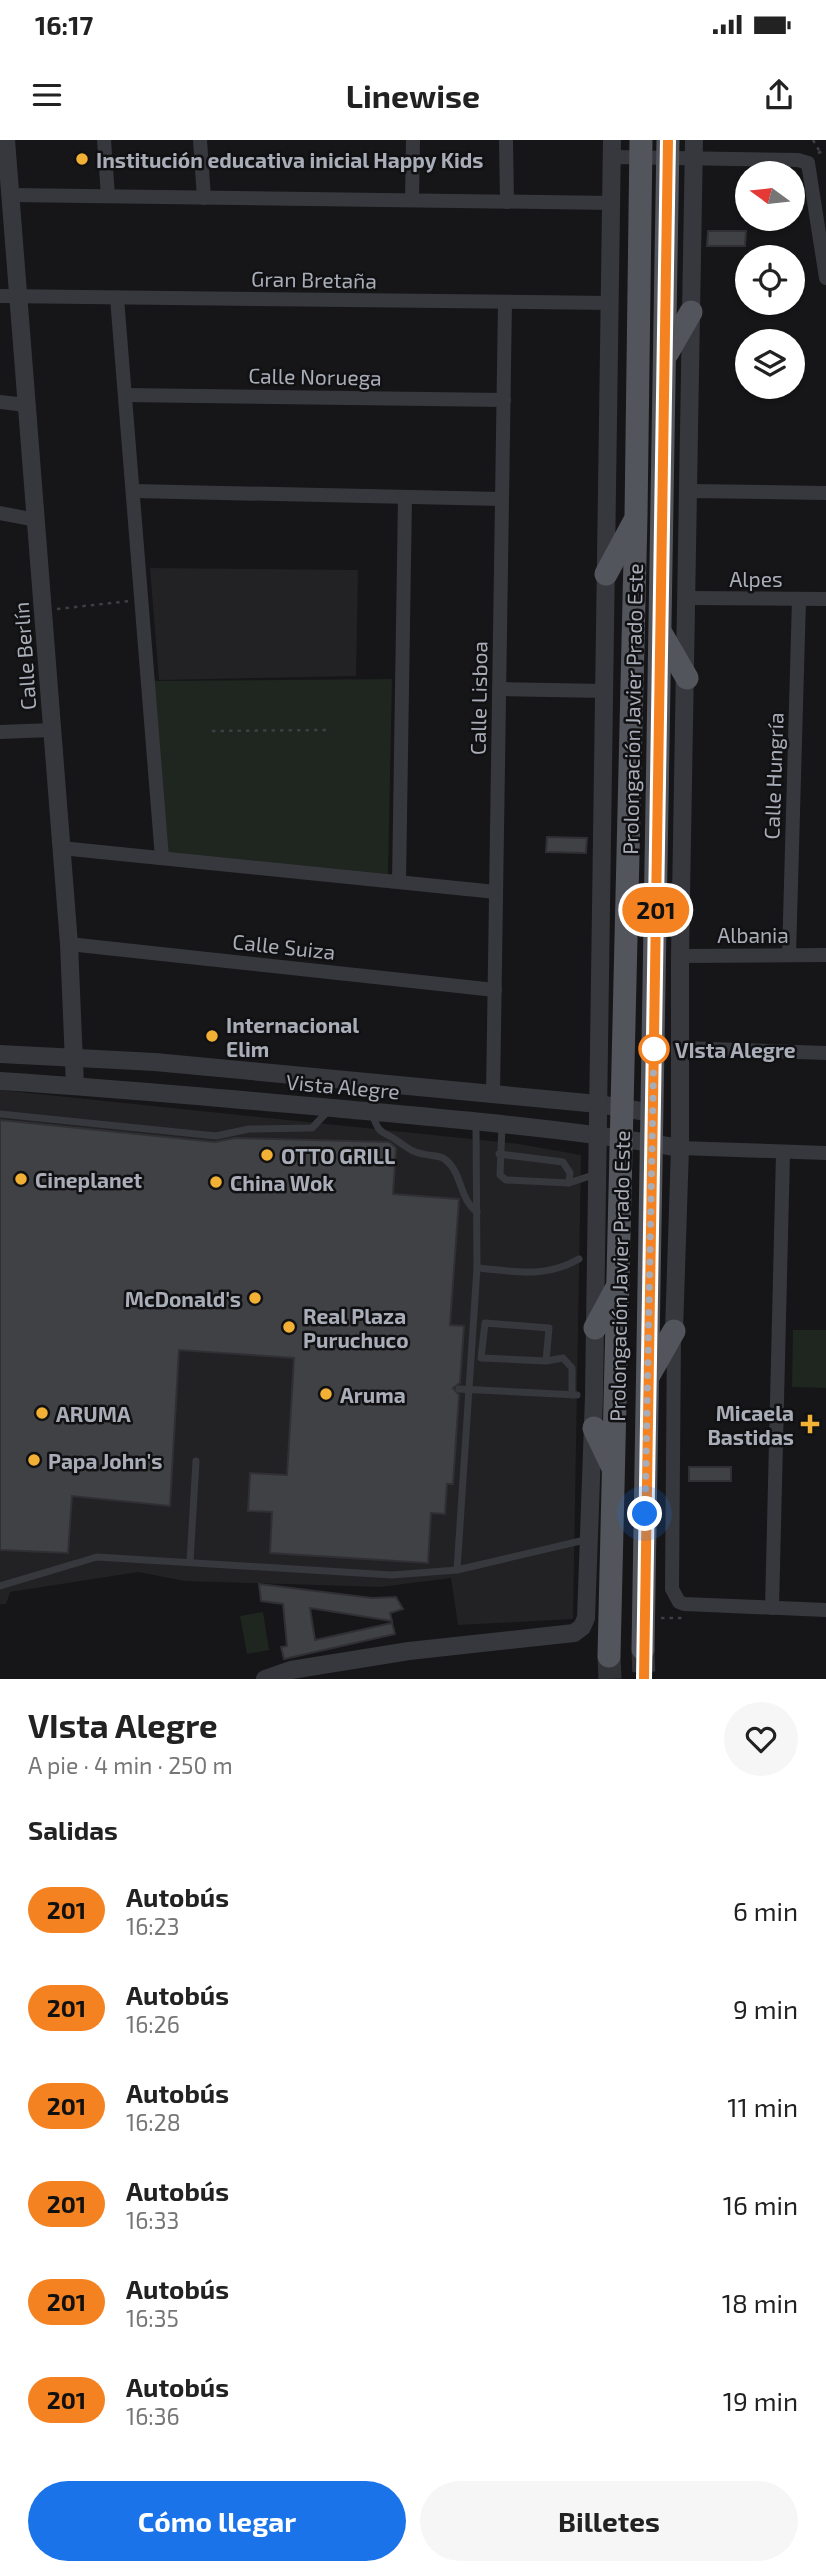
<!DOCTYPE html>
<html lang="es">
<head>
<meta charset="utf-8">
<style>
  body { margin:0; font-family:"Exo 2",sans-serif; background:#f6f6f6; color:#222; height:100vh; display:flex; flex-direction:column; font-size:26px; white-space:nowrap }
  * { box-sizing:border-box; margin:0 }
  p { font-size:23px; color:#767676 }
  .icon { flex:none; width:38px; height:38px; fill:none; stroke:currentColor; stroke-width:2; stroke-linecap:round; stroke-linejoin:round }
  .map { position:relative; height:1539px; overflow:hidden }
  .drawer { display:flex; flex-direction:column; background:#fff; flex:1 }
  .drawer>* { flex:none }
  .badge { padding:0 14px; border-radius:23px; font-size:24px; line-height:46px }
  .needle { width:46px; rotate:285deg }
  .tools { position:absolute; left:735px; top:21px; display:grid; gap:14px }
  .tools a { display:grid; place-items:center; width:70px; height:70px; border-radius:50%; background:#fff; box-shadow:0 2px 5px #0004; font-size:35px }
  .you { position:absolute; width:35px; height:35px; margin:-18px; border:5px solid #fff; border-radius:50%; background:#1a73e8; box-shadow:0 0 0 10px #1a73e833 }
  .map>.badge { position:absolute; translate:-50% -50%; box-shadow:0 0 0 4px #fff }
  h2 { padding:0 28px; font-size:26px; line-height:63px }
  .round { display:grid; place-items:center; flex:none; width:74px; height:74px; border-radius:37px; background:#f6f6f6 }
  .summary { display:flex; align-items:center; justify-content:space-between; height:119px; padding:0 28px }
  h1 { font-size:33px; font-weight:700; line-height:52px }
  .cta { display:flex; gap:14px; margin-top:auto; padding:14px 28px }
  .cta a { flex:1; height:80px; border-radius:42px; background:#1a73e8; color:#fff; font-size:28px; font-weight:700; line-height:80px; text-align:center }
  .cta a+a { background:#f6f6f6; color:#222 }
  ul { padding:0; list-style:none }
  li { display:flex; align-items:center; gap:21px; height:98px; padding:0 28px }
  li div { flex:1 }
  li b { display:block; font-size:26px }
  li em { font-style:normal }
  li .badge { min-width:77px; font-weight:700; text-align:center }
  .status { display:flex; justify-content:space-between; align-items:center; height:49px; padding:0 35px; background:#fff; direction:ltr }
  .status svg { height:19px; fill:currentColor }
  header { display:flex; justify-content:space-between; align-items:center; height:91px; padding:0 28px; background:#fff; font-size:32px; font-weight:700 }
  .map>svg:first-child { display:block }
  .built { fill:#222225 }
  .green { fill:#1e261f }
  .building { fill:#404145; stroke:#303034; stroke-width:2 }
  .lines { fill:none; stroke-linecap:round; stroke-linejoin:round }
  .primary-tunnel { stroke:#333438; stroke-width:23; stroke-dasharray:23 11; stroke-linecap:butt }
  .path { stroke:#3d3f44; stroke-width:2.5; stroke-dasharray:3.5 5; stroke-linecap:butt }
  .service { stroke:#37383d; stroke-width:7 }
  .minor { stroke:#37383d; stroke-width:14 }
  .tertiary { stroke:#37383d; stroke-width:18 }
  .primary { stroke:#53555c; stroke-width:23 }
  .line-casing { stroke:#fff; stroke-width:16 }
  .line { stroke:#f58220; stroke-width:10 }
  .walk { stroke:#a8adb8; stroke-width:7; stroke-dasharray:0 12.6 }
  .poi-dot { fill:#f2b134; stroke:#111113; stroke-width:2.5 }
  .stop-dot { fill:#fff; stroke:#f58220; stroke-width:3.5 }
  .labels { text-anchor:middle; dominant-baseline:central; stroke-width:5; stroke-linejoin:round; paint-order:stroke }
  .poi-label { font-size:21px; font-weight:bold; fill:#a8adb8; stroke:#111113; text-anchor:start }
  .street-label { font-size:21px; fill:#a8adb8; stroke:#111113 }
  .stop-label { font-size:21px; font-weight:bold; fill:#a8adb8; stroke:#111113; text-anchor:start }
</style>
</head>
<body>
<div class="status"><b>16:17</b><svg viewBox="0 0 49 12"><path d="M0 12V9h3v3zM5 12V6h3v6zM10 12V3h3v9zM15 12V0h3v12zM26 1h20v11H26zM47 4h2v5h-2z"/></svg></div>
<header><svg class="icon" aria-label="menu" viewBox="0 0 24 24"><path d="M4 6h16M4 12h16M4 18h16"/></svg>Linewise<svg class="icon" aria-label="share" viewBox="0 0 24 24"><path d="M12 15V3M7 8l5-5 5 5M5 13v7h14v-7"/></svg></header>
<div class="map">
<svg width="826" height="1539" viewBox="0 0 826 1539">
  <rect width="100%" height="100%" fill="#161618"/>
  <!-- built -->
  <g class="built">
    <polygon points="150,428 358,430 356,536 159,540"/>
    <polygon points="0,950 519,1004 581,1015 573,1479 458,1485 451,1438 380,1447 185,1441 138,1432 10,1452 6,1464 0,1464"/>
  </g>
  <!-- green -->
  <g class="green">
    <polygon points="392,539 388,734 167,712 153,541"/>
    <polygon points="793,1190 826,1190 826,1248 792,1247"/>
    <polygon points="263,1472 269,1510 247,1514 240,1476"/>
  </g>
  <!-- building -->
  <g class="building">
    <polygon points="708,91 746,91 745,106 707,106"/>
    <polygon points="547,697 587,698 586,713 546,712"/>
    <polygon points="0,980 215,1002 235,998 389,1002 396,1008 393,1054 459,1059 450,1185 464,1186 460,1243 453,1248 459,1255 453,1344 447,1344 445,1374 431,1373 428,1423 270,1413 272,1372 248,1371 250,1333 287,1335 294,1218 179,1210 170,1366 72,1356 68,1413 0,1410"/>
    <rect x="689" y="1327" width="42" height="14"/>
    <polygon points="259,1444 372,1458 396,1457 403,1469 390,1473 392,1481 310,1468 315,1500 392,1483 395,1494 284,1519 281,1507 287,1506 283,1464 261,1461"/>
  </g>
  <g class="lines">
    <!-- primary-tunnel -->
    <g class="primary-tunnel">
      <polyline points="643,1509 644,1539"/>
      <polyline points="609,1516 610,1539"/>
    </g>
    <!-- path -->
    <g class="path">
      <polyline points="813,0 820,12"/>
      <polyline points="818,13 826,10"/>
      <polyline points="57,469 130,461"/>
      <polyline points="212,591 326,590"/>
      <polyline points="661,1478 686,1478"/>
    </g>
    <!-- service -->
    <g class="service">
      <path d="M 372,973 C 380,998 382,989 399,1002 C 408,1008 412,1012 423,1014 C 430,1016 437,1015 443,1018 C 463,1031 458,1058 477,1072"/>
      <polyline points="0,974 216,996 249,989 312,988 329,970"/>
      <polyline points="502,985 500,1035 506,1040 569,1043 596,1034"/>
      <polyline points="499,1014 563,1022 570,1033 569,1043"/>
      <path d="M 477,1128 C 515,1131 544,1139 579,1119"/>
      <polyline points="546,1221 549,1188 485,1183 481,1218 546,1221 563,1218 572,1228 572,1255"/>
      <polyline points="459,1249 577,1255"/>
      <polyline points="190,1422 196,1321"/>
      <polyline points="457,1430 477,1128 476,984"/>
      <polyline points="0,1446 97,1417 392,1435 457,1430 589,1399"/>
    </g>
    <!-- minor -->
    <g class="minor">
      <polyline points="104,0 108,56"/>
      <polyline points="200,0 204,58"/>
      <polyline points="506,0 507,62"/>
      <polyline points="614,17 798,20 808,23 826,138"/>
      <polyline points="11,55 613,63"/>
      <polyline points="412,60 413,0"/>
      <polyline points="0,156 611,163"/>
      <polyline points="117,158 162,718"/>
      <polyline points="125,255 504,260"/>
      <polyline points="0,262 26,265"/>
      <polyline points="133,351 502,359"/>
      <polyline points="688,351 826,353"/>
      <polyline points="0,373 36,380"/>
      <polyline points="687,458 826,459"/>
      <polyline points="499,549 605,551"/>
      <polyline points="0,592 52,590"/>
      <polyline points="61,708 496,752"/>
      <polyline points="399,742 405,357"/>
      <polyline points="69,804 495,850"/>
      <polyline points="789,815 799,459"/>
      <polyline points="680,816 826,815"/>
      <polyline points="681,908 826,913"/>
      <polyline points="493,955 505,162"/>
      <polyline points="680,1008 826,1013"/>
      <polyline points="674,1196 672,1449 679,1462 684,1464 826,1470"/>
      <polyline points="772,1468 783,1013"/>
    </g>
    <!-- tertiary -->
    <g class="tertiary">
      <polyline points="6,0 69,804 75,946"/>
      <polyline points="0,914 155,922 598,964 653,973"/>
      <path d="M 0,941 C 111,948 222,958 333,968 C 449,979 566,988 680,1008"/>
      <polyline points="674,1191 680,1008 680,816 694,0"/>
      <polyline points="265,1539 291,1530 409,1511 574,1493 582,1487 586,1478 594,1256 612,0"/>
    </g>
    <!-- primary -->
    <g class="primary">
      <polyline points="668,212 691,172"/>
      <polyline points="606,434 634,382"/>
      <polyline points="661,493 687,538"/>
      <polyline points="595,1188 616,1149"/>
      <polyline points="649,1235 674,1191"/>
      <polyline points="594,1288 612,1326"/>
      <polyline points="643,1509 668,0"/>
      <polyline points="609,1516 636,376 641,0"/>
    </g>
  </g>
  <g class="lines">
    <!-- line casing -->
    <g class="line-casing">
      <polyline id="line" points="644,1539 668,0"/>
    </g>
    <!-- line -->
    <use href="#line" class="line"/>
    <!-- walk -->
    <polyline class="walk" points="645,1374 654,904 654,909"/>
  </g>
  <!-- markers -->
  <g class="poi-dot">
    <circle cx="82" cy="19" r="7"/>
    <circle cx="212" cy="896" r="7"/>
    <circle cx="267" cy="1015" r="7"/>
    <circle cx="21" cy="1039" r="7"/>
    <circle cx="216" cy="1042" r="7"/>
    <circle cx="255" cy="1158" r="7"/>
    <circle cx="289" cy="1187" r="7"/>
    <circle cx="326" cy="1254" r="7"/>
    <circle cx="42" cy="1273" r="7"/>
    <path d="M806.5 1273.5h7v7h7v7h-7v7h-7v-7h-7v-7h7z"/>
    <circle cx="34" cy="1320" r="7"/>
  </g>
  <circle class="stop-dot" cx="654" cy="909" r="14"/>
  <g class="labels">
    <!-- poi labels -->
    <g class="poi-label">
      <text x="96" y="19">Institución educativa inicial Happy Kids</text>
      <text x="226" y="884">Internacional<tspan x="226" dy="24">Elim</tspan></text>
      <text x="281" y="1015">OTTO GRILL</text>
      <text x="35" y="1039">Cineplanet</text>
      <text x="230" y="1042">China Wok</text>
      <text x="241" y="1158" text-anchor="end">McDonald's</text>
      <text x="303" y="1175">Real Plaza<tspan x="303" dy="24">Puruchuco</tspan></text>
      <text x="340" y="1254">Aruma</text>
      <text x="794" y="1272" text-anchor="end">Micaela<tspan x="794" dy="24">Bastidas</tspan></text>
      <text x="56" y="1273">ARUMA</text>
      <text x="48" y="1320">Papa John's</text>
    </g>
    <!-- street labels -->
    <g class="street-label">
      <text transform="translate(314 139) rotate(1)">Gran Bretaña</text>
      <text transform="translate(315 236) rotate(1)">Calle Noruega</text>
      <text x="756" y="438">Alpes</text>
      <text transform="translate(24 516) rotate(-94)">Calle Berlín</text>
      <text transform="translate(478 558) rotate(-89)">Calle Lisboa</text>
      <text transform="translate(632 569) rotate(-89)">Prolongación Javier Prado Este</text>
      <text transform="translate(773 636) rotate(-88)">Calle Hungría</text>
      <text x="753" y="794">Albania</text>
      <text transform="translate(284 806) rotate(6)">Calle Suiza</text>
      <text transform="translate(343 946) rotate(5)">Vista Alegre</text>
      <text transform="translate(619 1136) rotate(-89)">Prolongación Javier Prado Este</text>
    </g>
    <!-- stop labels -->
    <g class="stop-label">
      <text x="675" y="909">VIsta Alegre</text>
    </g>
  </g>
</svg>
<div class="tools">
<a><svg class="needle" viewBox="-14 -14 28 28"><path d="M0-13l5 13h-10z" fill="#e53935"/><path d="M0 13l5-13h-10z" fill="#767676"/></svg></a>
<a><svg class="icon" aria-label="locate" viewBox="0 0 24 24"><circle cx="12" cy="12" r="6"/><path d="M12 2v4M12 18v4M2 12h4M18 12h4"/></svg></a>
<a><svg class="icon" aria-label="layers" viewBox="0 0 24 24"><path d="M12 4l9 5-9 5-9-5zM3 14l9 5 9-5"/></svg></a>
</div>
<div class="you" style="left:645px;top:1374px"></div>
<b class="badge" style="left:656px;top:770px;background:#f58220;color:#111">201</b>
</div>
<section class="drawer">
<div class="summary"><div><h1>VIsta Alegre</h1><p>A pie · 4 min · 250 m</p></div><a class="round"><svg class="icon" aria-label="heart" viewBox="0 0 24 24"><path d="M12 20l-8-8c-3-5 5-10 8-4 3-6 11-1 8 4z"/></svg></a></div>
<h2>Salidas</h2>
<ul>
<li><span class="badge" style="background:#f58220;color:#111">201</span><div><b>Autobús</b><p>16:23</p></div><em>6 min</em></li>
<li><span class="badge" style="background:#f58220;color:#111">201</span><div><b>Autobús</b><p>16:26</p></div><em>9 min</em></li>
<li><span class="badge" style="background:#f58220;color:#111">201</span><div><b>Autobús</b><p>16:28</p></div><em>11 min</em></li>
<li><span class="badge" style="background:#f58220;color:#111">201</span><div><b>Autobús</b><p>16:33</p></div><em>16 min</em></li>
<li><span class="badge" style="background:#f58220;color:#111">201</span><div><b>Autobús</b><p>16:35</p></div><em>18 min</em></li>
<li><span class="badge" style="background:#f58220;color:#111">201</span><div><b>Autobús</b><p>16:36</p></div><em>19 min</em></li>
</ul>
<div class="cta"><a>Cómo llegar</a><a>Billetes</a></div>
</section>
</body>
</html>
